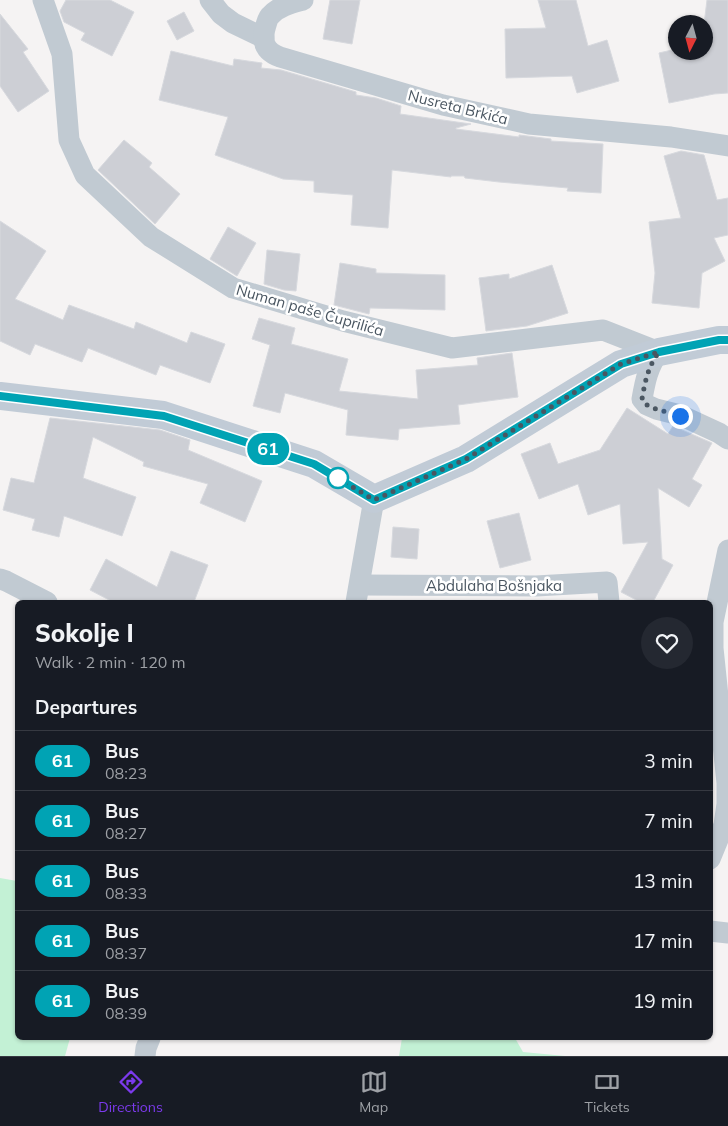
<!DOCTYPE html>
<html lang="en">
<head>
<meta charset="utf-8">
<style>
  body { margin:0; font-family:Mulish,sans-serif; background:#242831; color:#f1f3f6; height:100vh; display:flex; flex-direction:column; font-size:19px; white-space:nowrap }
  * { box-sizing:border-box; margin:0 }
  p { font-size:16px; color:#9ea1a6 }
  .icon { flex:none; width:28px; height:28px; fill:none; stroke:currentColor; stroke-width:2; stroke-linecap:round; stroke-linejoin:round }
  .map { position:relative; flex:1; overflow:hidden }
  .drawer { position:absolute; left:15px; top:600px; width:698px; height:440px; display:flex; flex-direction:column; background:#171b24; border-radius:8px; box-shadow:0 1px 4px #0004 }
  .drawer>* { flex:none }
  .badge { padding:0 10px; border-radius:16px; font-size:18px; line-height:32px }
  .needle { width:32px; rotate:186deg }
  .buttons { position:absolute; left:668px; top:15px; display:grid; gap:10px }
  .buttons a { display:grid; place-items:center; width:45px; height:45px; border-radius:50%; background:#171b24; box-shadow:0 1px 4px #0004; font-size:25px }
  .you { position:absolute; width:25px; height:25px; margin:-12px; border:4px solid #fff; border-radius:50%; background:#1a73e8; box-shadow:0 0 0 8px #1a73e833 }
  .map>.badge { position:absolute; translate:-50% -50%; box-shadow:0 0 0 2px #fff }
  h2 { padding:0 20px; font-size:19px; line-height:45px }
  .round { display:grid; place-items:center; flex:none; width:52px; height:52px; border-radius:26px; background:#242831 }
  .summary { display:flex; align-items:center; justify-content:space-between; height:85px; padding:0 20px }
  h1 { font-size:24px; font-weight:800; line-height:38px }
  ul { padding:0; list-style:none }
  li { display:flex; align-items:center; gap:15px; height:60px; padding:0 20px; border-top:1px solid #363941 }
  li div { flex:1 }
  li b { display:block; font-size:19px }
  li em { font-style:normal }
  li .badge { min-width:55px; font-weight:700; text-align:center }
  .menu { display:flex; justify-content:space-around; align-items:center; height:70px; border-top:1px solid #363941; background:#171b24; font-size:14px; color:#9ea1a6 }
  .menu a { display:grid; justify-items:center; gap:2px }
  .menu .selected { color:#7c3aed }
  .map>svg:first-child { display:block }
  .green { fill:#c3f1d5 }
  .building { fill:#cdcfd5; stroke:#d7d9de }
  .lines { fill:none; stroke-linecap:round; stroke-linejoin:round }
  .street { stroke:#c1cad2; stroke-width:21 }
  .secondary { stroke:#c1cbd6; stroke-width:28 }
  .line-casing { stroke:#fff; stroke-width:11 }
  .line { stroke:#00a3b4; stroke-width:8 }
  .walk { stroke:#4a5661; stroke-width:5; stroke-dasharray:0 9 }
  .stop-dot { fill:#fff; stroke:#00a3b4; stroke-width:2.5 }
  .labels { text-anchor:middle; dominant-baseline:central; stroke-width:5; stroke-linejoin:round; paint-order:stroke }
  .street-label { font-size:15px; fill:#4a5661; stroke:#fff }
</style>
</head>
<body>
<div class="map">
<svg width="728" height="1056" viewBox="0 0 728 1056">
  <rect width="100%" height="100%" fill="#f5f3f3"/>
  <!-- green -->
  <g class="green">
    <polygon points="0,878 17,881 18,1038 70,1038 65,1056 0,1056"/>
    <polygon points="402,1038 515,1038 523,1052 565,1056 399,1056"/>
  </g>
  <!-- building -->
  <g class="building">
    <polygon points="66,0 110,0 134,12 112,56 81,40 85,33 64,22 60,11"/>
    <polygon points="330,0 360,0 352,44 323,39"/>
    <polygon points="538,0 576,0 588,46 607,40 619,81 577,93 572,76 506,78 505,29 546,28"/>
    <polygon points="707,0 728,0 728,93 714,94 669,103 659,53 676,49 676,51 704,51 704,24"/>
    <polygon points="184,12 194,31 177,40 167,21"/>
    <polygon points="0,14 28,49 23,52 49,91 18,112 0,86"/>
    <polygon points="171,51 233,66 234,59 262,63 261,68 281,70 356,92 356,95 376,98 401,106 400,114 471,124 456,128 456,129 519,137 519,135 551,139 551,141 603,144 601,193 567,191 568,188 499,182 465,178 464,176 451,176 451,177 392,170 388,228 351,225 353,195 314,192 314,181 283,179 215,155 228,117 159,100"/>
    <polygon points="124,140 152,163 149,167 180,194 155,224 98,170"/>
    <polygon points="681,151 704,155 717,200 728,198 728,235 714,238 725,261 702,273 699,308 652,303 655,273 649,222 681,218 664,156"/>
    <polygon points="0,221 46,251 15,299 63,320 69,305 134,329 136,322 187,343 191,332 225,344 210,383 160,365 156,375 88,348 82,362 35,344 30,355 0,341"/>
    <polygon points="228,227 256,243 237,276 210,259"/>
    <polygon points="267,250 300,254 296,291 284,290 264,284"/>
    <polygon points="340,263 376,269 376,273 445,275 445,310 370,308 369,314 334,305"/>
    <polygon points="552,265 568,313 527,326 486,331 479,278 509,274 509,279"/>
    <polygon points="259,318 295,328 291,344 348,359 339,391 418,399 416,370 478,365 477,358 512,353 518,397 458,405 460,424 399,429 398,440 346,435 348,410 285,393 280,413 253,406 270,345 252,339"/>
    <polygon points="627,408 668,434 673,426 712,443 692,479 702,485 689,507 658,488 662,559 673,565 653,602 640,602 621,592 648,542 623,544 620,504 588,515 578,484 539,499 521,454 550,443 558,464 600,450"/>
    <polygon points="50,418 160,430 190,440 188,450 262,481 245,522 200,503 208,484 143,466 144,462 93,437 83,478 136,497 122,536 64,516 59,537 32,530 35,519 3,510 11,478 34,483"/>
    <polygon points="519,513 531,560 500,568 487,521"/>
    <polygon points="393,527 419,529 417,559 391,557"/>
    <polygon points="171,551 208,565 194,602 113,602 90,590 106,559 157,587"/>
  </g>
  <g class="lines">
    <!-- street -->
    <g class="street">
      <path d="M 43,0 L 62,54 L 69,140 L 85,175 L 151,237 L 233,288 L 343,321 L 452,348 L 603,330 L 659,352 C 648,366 645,382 642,399 L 647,405 L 656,409 L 680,415 L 719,433 L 728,439"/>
      <polyline points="210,0 221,14 233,23 264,38"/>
      <path d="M 303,0 C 292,3 279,6 271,15 C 268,17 267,22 266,25 C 261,41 264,51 280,57 L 443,105 L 529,124 L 671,137 L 728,146"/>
      <polyline points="0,579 6,581 47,602"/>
      <polyline points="360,585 536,586 607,582 609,602"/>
      <polyline points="356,602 374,499"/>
      <polyline points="710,859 724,825 727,804 727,783 713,648 713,622 728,550"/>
      <polyline points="710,931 728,933"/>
      <polyline points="145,1056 146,1048 150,1038"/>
    </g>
    <!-- secondary -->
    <polyline class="secondary" points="0,396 163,415 314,464 374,499 466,459 621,364 659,352 719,340 728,340"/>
  </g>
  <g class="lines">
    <!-- line casing -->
    <g class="line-casing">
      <polyline id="line" points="0,396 164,416 314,464 374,500 466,459 621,364 659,352 719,340 728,340"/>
    </g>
    <!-- line -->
    <use href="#line" class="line"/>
    <!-- walk -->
    <path class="walk" d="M 338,478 L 374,500 L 466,459 L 621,364 L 659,352 C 648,366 645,382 642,399 L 647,405 L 656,409 L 680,416"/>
  </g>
  <!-- markers -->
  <circle class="stop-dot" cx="338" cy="478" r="10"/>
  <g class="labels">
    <!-- street labels -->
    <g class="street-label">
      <text transform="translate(458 107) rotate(14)">Nusreta Brkića</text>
      <text transform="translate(310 310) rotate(16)">Numan paše Čuprilića</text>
      <text x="494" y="585">Abdulaha Bošnjaka</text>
    </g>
  </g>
</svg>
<div class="buttons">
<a><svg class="needle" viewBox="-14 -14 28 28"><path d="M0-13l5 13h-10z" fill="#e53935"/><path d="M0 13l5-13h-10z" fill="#9ea1a6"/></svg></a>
</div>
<div class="you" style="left:680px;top:416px"></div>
<b class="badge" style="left:268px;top:449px;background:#00a3b4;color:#fff">61</b>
<section class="drawer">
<div class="summary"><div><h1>Sokolje I</h1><p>Walk · 2 min · 120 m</p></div><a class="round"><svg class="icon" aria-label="heart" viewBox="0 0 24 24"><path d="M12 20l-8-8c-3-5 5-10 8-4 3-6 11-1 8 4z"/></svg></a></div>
<h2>Departures</h2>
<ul>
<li><span class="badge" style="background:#00a3b4;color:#fff">61</span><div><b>Bus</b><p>08:23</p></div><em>3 min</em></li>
<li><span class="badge" style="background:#00a3b4;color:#fff">61</span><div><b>Bus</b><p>08:27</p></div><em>7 min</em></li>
<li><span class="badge" style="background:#00a3b4;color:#fff">61</span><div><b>Bus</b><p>08:33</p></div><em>13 min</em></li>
<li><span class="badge" style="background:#00a3b4;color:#fff">61</span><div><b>Bus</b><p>08:37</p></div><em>17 min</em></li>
<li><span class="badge" style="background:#00a3b4;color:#fff">61</span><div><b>Bus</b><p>08:39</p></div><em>19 min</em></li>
</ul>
</section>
</div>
<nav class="menu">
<a class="selected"><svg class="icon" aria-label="directions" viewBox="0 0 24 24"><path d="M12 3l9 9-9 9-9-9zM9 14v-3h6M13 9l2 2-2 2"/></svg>Directions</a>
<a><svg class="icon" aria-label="map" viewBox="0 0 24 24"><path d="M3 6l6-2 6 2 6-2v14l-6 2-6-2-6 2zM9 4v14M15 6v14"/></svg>Map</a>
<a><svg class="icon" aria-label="tickets" viewBox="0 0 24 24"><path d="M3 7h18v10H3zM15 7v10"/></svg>Tickets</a>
</nav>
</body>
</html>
